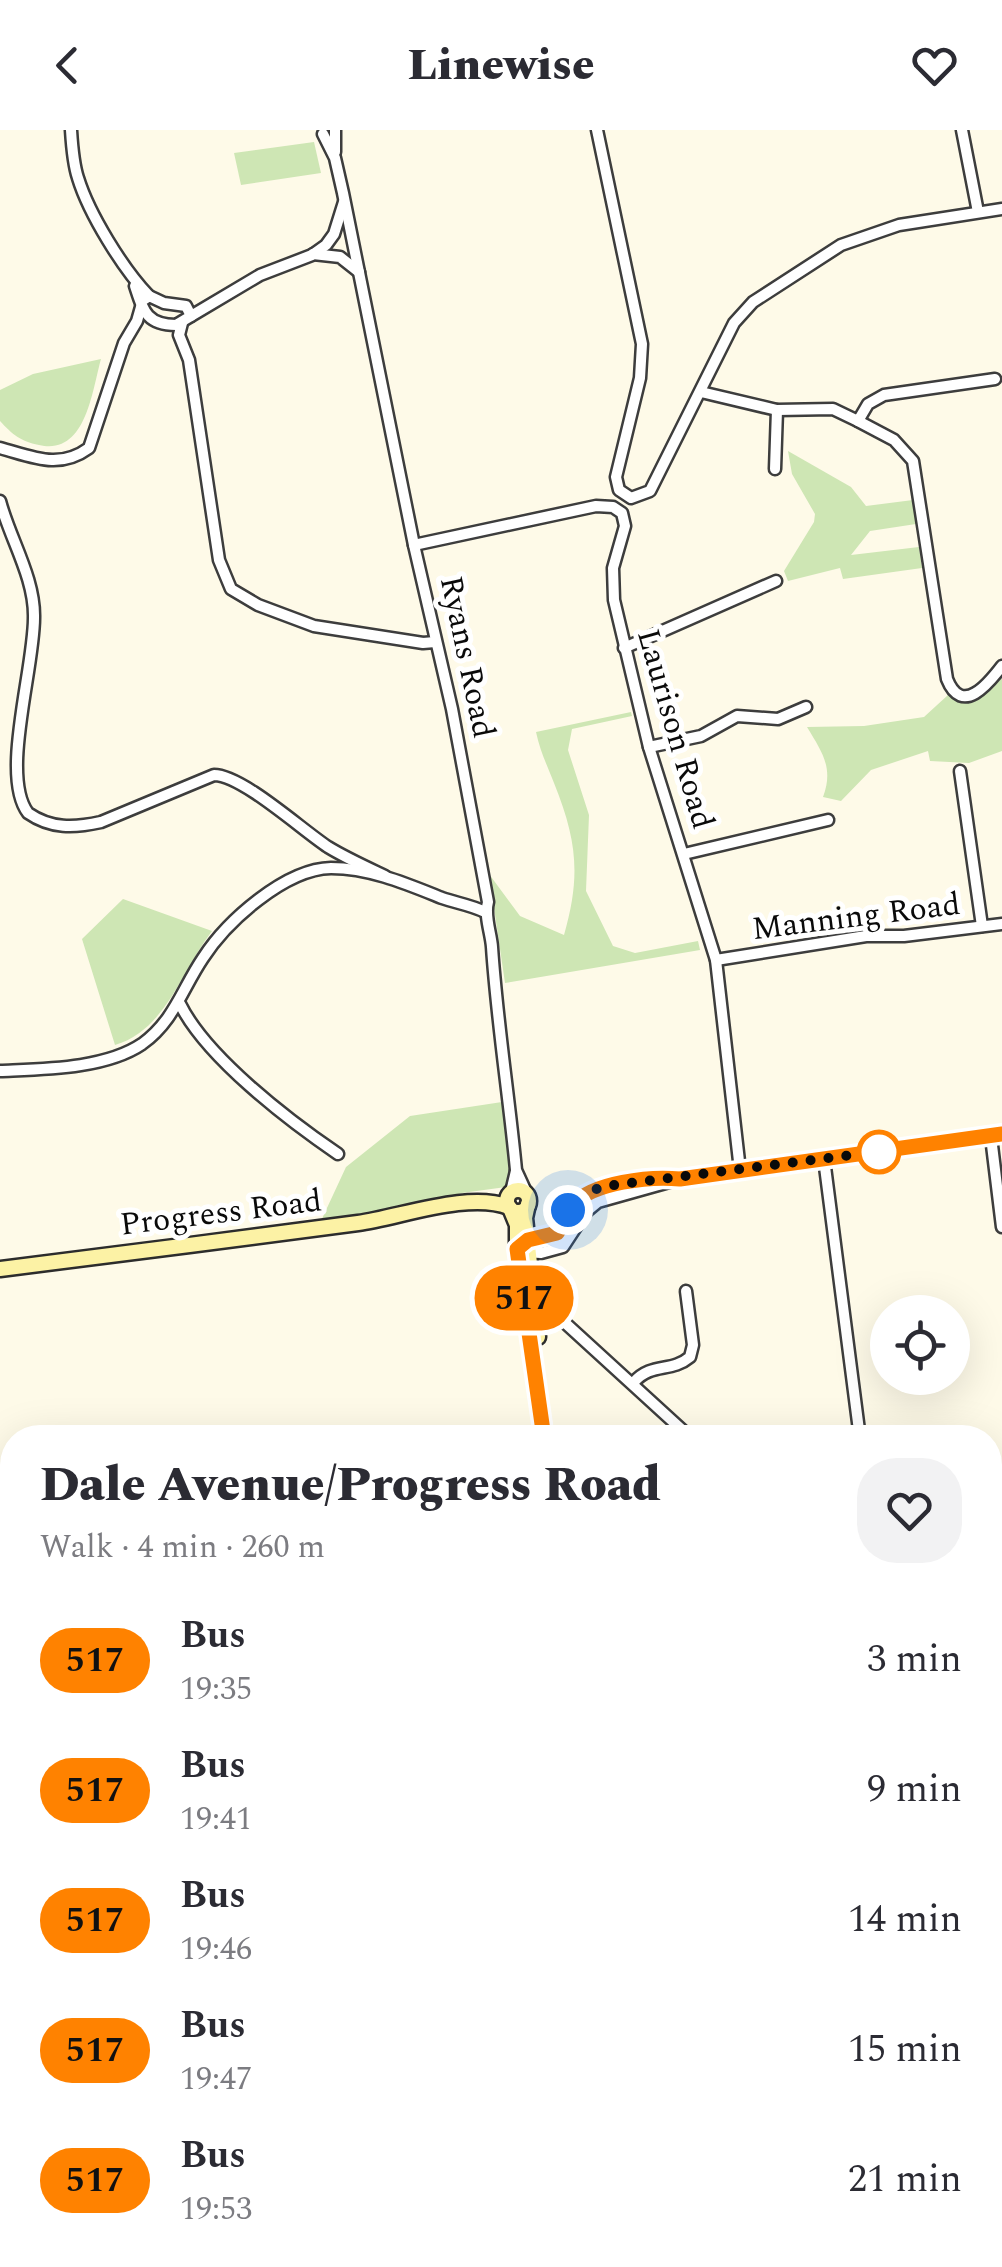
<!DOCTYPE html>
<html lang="en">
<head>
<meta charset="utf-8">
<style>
  body { margin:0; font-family:Spectral,serif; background:#f2f2f3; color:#2b2b33; height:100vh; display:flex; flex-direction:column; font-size:38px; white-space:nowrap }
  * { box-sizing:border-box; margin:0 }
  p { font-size:32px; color:#7c7c81 }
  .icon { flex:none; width:55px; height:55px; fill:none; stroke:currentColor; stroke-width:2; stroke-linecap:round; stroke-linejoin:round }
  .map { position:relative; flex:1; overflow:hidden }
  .side { position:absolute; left:0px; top:1295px; width:1002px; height:842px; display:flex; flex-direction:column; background:#fff; border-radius:40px 40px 0 0; box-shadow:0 10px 40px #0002 }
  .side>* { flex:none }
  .badge { padding:0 20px; border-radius:32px; font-size:35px; line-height:65px }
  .controls { position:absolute; left:870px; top:1165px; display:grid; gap:20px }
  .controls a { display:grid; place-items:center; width:100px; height:100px; border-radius:50%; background:#fff; box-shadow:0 10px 40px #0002; font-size:50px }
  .you { position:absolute; width:50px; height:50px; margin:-25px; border:8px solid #fff; border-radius:50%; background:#1a73e8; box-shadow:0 0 0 15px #1a73e833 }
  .map>.badge { position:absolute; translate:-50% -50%; box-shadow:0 0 0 5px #fff }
  .round { display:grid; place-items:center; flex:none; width:105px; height:105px; border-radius:40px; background:#f2f2f3 }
  .overview { display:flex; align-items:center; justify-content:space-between; height:170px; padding:0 40px }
  h1 { font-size:48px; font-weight:800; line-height:75px }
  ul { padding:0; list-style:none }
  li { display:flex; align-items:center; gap:30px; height:130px; padding:0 40px }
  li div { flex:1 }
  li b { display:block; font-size:38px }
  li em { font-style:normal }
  li .badge { min-width:110px; font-weight:700; text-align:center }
  header { display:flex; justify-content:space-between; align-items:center; height:130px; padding:0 40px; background:#fff; font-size:45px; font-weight:800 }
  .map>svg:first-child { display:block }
  .green { fill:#cee6b4 }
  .forest { fill:#b2d694 }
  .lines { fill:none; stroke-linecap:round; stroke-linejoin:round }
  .street-casing { stroke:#3d3d3d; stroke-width:15 }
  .secondary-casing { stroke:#2c2c2c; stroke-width:19 }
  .street { stroke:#fff; stroke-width:10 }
  .secondary { stroke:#fcf2a5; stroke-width:14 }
  .line-casing { stroke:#fff; stroke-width:22 }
  .line { stroke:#ff8200; stroke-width:15 }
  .walk { stroke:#0a0a0a; stroke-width:10; stroke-dasharray:0 18 }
  .stop-dot { fill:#fff; stroke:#ff8200; stroke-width:5 }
  .labels { text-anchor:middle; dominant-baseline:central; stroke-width:10; stroke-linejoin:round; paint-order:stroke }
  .street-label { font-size:32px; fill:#0a0a0a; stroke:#fff }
</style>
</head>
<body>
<header><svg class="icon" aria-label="back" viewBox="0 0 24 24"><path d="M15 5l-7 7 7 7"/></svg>Linewise<svg class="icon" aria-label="heart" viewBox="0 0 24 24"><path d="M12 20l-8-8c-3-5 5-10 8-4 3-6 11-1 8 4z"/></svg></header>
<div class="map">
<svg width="1002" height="2137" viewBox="0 0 1002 2137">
  <rect width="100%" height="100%" fill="#fefae8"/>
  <!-- green -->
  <g class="green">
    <polygon points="314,12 321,43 241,55 234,23"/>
    <path d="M 101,229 C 92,261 86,326 39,315 C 20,311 13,305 0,291 L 0,260 L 33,244 Z"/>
    <polygon points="788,321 851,357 866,376 913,370 916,394 870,401 851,425 919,417 922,438 843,449 840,438 788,451 784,441 814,392 815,384 792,344"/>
    <path d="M 1002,548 L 1002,621 L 969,633 L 930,631 L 928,621 L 871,640 L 841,671 L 823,667 C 834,638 822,622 807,597 L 864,596 L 924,587 L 948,565 C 973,578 986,566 1002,548 Z"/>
    <path d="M 631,582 L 632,586 L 572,599 L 568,620 L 589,685 L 586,761 L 613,816 L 635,823 L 698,811 L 700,820 L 505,853 L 489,744 L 520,786 L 564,805 C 581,746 577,710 554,653 C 547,635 540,621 536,602 Z"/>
    <path d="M 123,769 L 212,801 C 182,840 166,900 115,915 L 82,809 Z"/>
    <path d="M 502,972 C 503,1000 519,1029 506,1057 L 462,1063 L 425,1075 L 320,1093 L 346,1037 L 410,986 Z"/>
    <polygon points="1002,1359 1002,1480 990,1482 990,1360"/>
  </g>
  <!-- forest -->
  <g class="forest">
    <polygon points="1002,1557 1002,1701 990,1685 990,1559"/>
    <polygon points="1002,2103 1002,2137 920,2137 921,2125 990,2125 990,2116"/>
  </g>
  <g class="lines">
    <!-- street casing -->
    <g class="street-casing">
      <g id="street">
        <path d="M 71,0 C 72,16 73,33 78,48 C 89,84 123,139 149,166"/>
        <polyline points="597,0 642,214 640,248 616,347 619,360 631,368 650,361 734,193 753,172 841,115 899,95 1002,79"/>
        <polyline points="962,0 978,82"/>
        <path d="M 323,4 L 335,28 L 343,63 L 414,415 L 452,579 L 488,772 C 484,786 491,803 492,817 C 497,892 509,966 516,1040 L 527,1064"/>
        <polyline points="335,22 335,0"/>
        <polyline points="313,124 340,127 359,142"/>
        <path d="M 135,156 C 143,180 146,195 176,195 L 191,186 L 186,176 L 164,173 L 149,166 L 145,169"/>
        <polyline points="191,186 260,145 312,125 326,115 334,104 344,72"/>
        <polyline points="182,193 179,205 189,230 219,430 231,459 258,475 314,496 423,513 435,512"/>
        <polyline points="701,262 777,280 833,279 858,291 868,274 884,265 995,249"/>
        <path d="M 858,291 L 894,310 L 913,331 L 947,549 C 962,587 989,553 1002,536"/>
        <path d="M 0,318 C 33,327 59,340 89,318 L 124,213 L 137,191 L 141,177"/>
        <polyline points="775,339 777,280"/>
        <path d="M 0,371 C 10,409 35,448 34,488 C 34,540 0,646 28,683 C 51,699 74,698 101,692 L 214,645 C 242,645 302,700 328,717 C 346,728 366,737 385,746"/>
        <polyline points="414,415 596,376 613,377 622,383 625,396 613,438 614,470 649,617 716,830 740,1040"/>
        <polyline points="624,518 776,451"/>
        <polyline points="649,617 701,606 737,586 778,589 806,577"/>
        <polyline points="960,641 982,796"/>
        <polyline points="684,724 828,690"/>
        <polyline points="716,830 866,806 904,806 1002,794"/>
        <path d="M 180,874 C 206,927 288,990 338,1024"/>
        <path d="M 0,941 C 43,939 105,939 142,914 C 174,891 182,859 203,828 C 227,791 285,739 331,738 C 370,738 407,754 442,768 C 456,773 471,775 485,782"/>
        <polyline points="991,1007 1002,1097"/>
        <polyline points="824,1029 860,1308"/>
        <polyline points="511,1062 516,1041"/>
        <path d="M 524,1113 L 557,1103 C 571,1079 578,1063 607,1056 L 1002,1006"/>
        <polyline points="524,1122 541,1123 563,1117 586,1082 598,1072 680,1049"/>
        <polyline points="532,1186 549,1185 563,1191 691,1308"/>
        <path d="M 634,1252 C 652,1232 671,1243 690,1227 L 693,1215 L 686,1161"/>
        <polyline points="990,1357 1002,1356"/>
        <polyline points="990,1485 1002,1483"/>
        <polyline points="0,1663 12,1660"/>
        <polyline points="0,1989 12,1983"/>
        <polyline points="990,2024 1002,2012"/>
        <polyline points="359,2137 364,2125"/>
        <polyline points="915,2137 916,2125"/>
      </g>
    </g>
    <!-- secondary casing -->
    <g class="secondary-casing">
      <g id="secondary">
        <circle cx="518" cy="1071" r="11"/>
        <polyline points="528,1074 525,1088 538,1207"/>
        <polyline points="510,1078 517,1095 517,1119 544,1308"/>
        <path d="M 0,1139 C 119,1124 239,1109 358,1093 C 401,1087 469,1061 509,1077"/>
        <polyline points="990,1828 1002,1826"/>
        <polyline points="654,2125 656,2137"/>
      </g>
    </g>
    <!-- street -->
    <use href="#street" class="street"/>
    <!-- secondary -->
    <use href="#secondary" class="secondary"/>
  </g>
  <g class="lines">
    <!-- line casing -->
    <g class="line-casing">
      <path id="line" d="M 544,1308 L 517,1119 L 528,1110 L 557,1103 C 563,1094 565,1083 573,1075 C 592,1052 651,1046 680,1049 L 1002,1004"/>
    </g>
    <!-- line -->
    <use href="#line" class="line"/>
    <!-- walk -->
    <polyline class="walk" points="568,1080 590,1061 607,1056 891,1020 879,1022"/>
  </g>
  <!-- markers -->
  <circle class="stop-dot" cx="879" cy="1022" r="20"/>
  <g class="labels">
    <!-- street labels -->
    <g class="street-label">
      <text transform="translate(467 527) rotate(78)">Ryans Road</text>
      <text transform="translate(675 599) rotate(74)">Laurison Road</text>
      <text transform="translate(856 787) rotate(-7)">Manning Road</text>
      <text transform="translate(221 1083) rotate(-7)">Progress Road</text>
    </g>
  </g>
</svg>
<div class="controls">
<a><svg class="icon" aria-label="locate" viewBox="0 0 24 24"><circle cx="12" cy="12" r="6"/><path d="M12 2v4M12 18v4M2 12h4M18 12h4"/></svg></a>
</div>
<div class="you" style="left:568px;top:1080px"></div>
<b class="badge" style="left:524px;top:1168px;background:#ff8200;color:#111">517</b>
<section class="side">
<div class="overview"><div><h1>Dale Avenue/Progress Road</h1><p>Walk · 4 min · 260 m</p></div><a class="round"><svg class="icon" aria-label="heart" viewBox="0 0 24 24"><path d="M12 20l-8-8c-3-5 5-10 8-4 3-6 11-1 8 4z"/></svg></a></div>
<ul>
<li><span class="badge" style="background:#ff8200;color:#111">517</span><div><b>Bus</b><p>19:35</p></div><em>3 min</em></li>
<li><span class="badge" style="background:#ff8200;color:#111">517</span><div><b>Bus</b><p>19:41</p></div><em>9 min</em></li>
<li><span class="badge" style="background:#ff8200;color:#111">517</span><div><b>Bus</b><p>19:46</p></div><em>14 min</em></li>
<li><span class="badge" style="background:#ff8200;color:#111">517</span><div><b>Bus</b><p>19:47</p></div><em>15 min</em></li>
<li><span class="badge" style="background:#ff8200;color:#111">517</span><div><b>Bus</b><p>19:53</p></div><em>21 min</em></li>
</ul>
</section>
</div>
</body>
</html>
